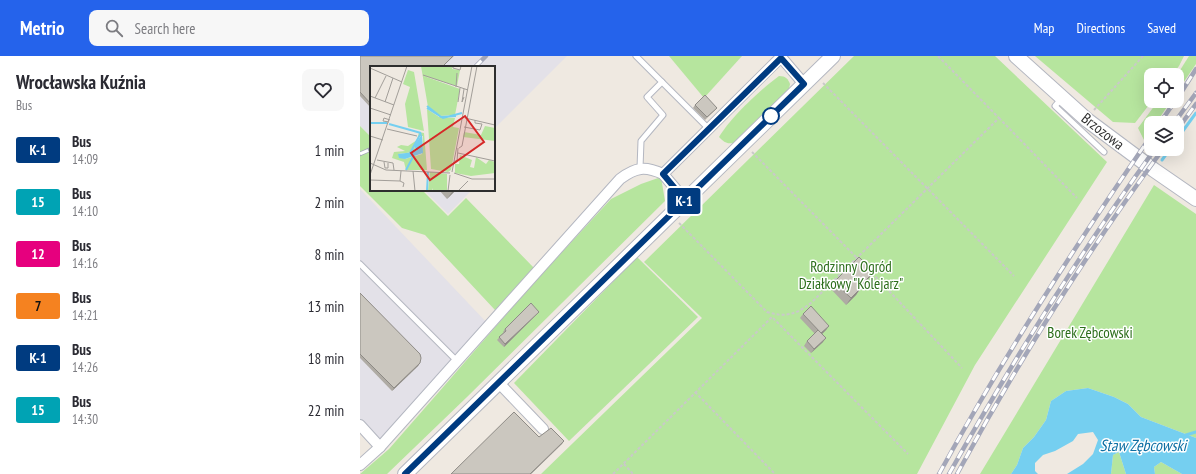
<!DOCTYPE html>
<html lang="en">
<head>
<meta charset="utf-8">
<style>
  body { margin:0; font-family:"PT Sans Narrow",sans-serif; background:#f7f7f7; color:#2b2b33; height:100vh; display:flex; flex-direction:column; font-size:15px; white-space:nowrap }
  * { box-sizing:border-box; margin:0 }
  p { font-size:13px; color:#7c7c81 }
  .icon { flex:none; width:22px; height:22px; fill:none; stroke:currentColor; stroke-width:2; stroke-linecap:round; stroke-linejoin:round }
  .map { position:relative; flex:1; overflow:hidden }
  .sheet { display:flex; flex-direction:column; background:#fff; width:360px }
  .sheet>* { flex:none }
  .badge { padding:0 8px; border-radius:3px; font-size:14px; line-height:26px }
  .tools { position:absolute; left:784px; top:12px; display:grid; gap:8px }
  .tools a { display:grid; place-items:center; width:40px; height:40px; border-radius:8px; background:#fff; box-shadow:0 4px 16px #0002; font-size:20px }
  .map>.badge { position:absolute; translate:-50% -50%; box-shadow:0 0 0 2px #fff }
  .round { display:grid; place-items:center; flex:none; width:42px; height:42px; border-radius:8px; background:#f7f7f7 }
  .head { display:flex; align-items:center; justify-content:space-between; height:68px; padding:0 16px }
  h1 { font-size:19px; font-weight:700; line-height:30px }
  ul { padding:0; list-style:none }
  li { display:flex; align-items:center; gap:12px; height:52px; padding:0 16px }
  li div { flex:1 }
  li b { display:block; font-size:15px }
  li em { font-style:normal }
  li .badge { min-width:44px; font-weight:700; text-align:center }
  header { display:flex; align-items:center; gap:24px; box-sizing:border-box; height:56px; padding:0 20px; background:#2563eb; color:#fff }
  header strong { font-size:19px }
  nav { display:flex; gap:22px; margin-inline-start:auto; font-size:14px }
  .search { width:280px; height:36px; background:#f7f7f7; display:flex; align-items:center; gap:10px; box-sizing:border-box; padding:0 14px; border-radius:8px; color:#7c7c81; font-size:15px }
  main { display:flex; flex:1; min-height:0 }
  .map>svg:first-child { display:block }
  .industrial { fill:#e3e1e8 }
  .green { fill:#b6e59e }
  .water { fill:#75cff0 }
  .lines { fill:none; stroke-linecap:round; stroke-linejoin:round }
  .stream { stroke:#75cff0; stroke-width:3 }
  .lane-casing { stroke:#b4b7c1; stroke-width:7 }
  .street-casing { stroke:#b4b7c1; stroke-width:12 }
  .secondary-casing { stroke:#b4b7c1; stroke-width:16 }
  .path { stroke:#c9c9c9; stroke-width:2; stroke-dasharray:3 2; stroke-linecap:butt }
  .lane { stroke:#fff; stroke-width:5 }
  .street { stroke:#fff; stroke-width:10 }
  .secondary { stroke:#fff; stroke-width:14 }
  .rail-casing { stroke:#a3a6b8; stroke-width:4.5 }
  .rail { stroke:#fff; stroke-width:3; stroke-dasharray:9; stroke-linecap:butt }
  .wall { fill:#afaba4 }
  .shaded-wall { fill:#8e8b86 }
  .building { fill:#cbc7bf; stroke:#8e8b86 }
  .line-casing { stroke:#fff; stroke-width:9 }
  .line { stroke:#003b80; stroke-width:6 }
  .stop-dot { fill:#fff; stroke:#003b80; stroke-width:2 }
  .labels { text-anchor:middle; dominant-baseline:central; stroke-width:3; stroke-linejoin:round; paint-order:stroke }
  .street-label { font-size:15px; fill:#2e2e2e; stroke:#fff }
  .park-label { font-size:15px; fill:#2c6e1b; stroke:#fff }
  .water-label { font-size:16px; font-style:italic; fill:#0d6fa3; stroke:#fff }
  .inset-river { fill:none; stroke:#75cff0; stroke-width:2 }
  .inset-road { fill:none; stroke:#a29e99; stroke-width:1 }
  .view { fill:#d62828; fill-opacity:0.15; stroke:#d62828; stroke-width:2 }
  .inset-edge { fill:none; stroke:#2e2e2e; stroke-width:2 }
</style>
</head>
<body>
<header>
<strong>Metrio</strong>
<div class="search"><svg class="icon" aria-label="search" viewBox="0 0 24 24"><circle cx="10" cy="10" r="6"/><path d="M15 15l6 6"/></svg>Search here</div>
<nav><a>Map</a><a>Directions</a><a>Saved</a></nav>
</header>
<main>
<section class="sheet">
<div class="head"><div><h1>Wrocławska Kuźnia</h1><p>Bus</p></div><a class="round"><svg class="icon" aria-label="heart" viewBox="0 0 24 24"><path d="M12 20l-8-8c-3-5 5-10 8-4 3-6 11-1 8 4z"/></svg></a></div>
<ul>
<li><span class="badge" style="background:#003b80;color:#fff">K-1</span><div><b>Bus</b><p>14:09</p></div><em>1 min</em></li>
<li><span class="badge" style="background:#00a3b4;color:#fff">15</span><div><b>Bus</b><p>14:10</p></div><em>2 min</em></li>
<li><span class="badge" style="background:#e6007e;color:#fff">12</span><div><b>Bus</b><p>14:16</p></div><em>8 min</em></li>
<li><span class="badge" style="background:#f58220;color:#111">7</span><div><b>Bus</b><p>14:21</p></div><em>13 min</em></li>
<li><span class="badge" style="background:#003b80;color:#fff">K-1</span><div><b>Bus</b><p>14:26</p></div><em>18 min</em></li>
<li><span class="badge" style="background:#00a3b4;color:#fff">15</span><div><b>Bus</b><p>14:30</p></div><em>22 min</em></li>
</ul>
</section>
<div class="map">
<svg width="836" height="418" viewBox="0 0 836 418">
  <rect width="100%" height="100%" fill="#efe9e1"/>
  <!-- industrial -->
  <g class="industrial">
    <polygon points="0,0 207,0 134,73 134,11 11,11 11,81 0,70"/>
    <polygon points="0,133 128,268 20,391 0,369"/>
    <polygon points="64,134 112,134 88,158"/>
  </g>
  <!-- green -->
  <g class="green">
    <polygon points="309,0 382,0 344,42"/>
    <polygon points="494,0 635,0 747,106 615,309 557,418 181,418 342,262 284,206"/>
    <polygon points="675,0 824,0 819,10 812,19 791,19 792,45 775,67 753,66"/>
    <polygon points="829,0 836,0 836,8 817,36 817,19"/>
    <path d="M 419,20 C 426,20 428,23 430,28 L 429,33 L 373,87 C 366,88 364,86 359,81 C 370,62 401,33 419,20 Z"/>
    <polygon points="798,45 811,45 796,67 791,67 791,73 784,84 778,72"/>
    <polygon points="0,70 11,81 11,134 62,134 88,160 106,142 174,212 135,254 65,179 42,172 0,130"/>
    <polygon points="301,121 305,145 107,341 27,418 0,418 29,393 78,337 170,231 251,143 281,128"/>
    <polygon points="794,129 836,158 836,382 781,361 768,348 754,341 728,332 706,335 691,345 686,364 674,381 663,392 657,409 651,418 620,418"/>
    <polygon points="277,201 338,261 209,385 154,327"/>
    <polygon points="759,396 766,418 751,418 753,399"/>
    <polygon points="801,406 822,418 795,418 794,411"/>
  </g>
  <!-- water -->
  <polygon class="water" points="728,332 754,341 768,348 781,361 836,382 836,418 822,418 801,406 794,411 795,418 766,418 759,396 753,399 751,418 707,418 723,408 733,398 738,384 733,376 718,378 713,385 695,395 683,399 675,407 675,415 678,418 651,418 657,409 663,392 674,381 686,364 691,345 706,335"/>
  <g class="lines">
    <!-- stream -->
    <g class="stream">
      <polyline points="817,83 836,57"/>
      <polyline points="802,104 810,93"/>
      <polyline points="826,379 836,376"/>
    </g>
    <!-- lane casing -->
    <g class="lane-casing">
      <g id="lane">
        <polyline points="276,0 349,73"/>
        <polyline points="702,42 695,50 744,96"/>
        <polyline points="280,112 281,85 303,59 287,41 302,26"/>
        <polyline points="0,208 96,304"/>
      </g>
    </g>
    <!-- street casing -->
    <g class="street-casing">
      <g id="street">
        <polyline points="325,144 303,118 421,1 444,28"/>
        <polyline points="138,326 183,373"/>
        <polyline points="0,369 20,391"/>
        <path d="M 0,409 L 20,391 L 260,123 C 276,111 285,110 303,118"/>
      </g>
    </g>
    <!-- secondary casing -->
    <g class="secondary-casing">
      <g id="secondary">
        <polyline points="656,0 727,64 794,114 836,143"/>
        <polyline points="45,418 473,0"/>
      </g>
    </g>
    <!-- path -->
    <g class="path">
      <polyline points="463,27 654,220"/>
      <polyline points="734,54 783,0"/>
      <polyline points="639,62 717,142"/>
      <polyline points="392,96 496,201"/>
      <path d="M 319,167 L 407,256 C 426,262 437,258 452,246 L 639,62 L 578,0"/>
      <polyline points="512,217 602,312"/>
      <polyline points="335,336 415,418"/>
      <polyline points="264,408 273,418"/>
      <polyline points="253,418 412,261 548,398"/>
    </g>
    <!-- lane -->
    <use href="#lane" class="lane"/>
    <!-- street -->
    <use href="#street" class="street"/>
    <!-- secondary -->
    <use href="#secondary" class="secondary"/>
    <!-- rail casing -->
    <g class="rail-casing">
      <g id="rail">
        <polyline points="115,11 126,0"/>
        <polyline points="817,43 836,13"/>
        <polyline points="800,67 815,45"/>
        <polyline points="814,67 836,37"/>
        <polyline points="817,74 836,48"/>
        <polyline points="0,98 11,93"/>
        <path d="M 579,418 C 643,301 715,190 791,80"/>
        <path d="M 589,418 C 652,306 720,197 795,93"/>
        <path d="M 597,418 C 658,306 727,196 803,93"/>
      </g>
    </g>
    <!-- rail -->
    <use href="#rail" class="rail"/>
  </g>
  <!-- wall -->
  <g class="wall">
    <polygon points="0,0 94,0 82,11 11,11 11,52 0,40"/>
    <polygon points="335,49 357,52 345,64 333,52"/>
    <polygon points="79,134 96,134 87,143"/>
    <polygon points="514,216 509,222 500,232 500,233 496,239 486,249 470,232 474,226"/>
    <polygon points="0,237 60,307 58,310 32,335 0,302"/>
    <polygon points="177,258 144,291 137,284 144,276 143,276 145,273"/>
    <polygon points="443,258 469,270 466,274 462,278 463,286 451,297 444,290 447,285 455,278 440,262"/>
  </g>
  <!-- shaded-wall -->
  <g class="shaded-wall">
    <polygon points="94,134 96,134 87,143 92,136"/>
    <polygon points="514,216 509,222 494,238 499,231"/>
    <polygon points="500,233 496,239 486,249 491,242"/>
    <polygon points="179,256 144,291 145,288"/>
    <polygon points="469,270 466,274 458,282 461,277"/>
    <polygon points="466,282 463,286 451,297 454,293"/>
    <polygon points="60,307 58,310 32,335 34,332"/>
    <polygon points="204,385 202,388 171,418 170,418"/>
  </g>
  <!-- building -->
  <g class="building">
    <polygon points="0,0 93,0 82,11 11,11 11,48 0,36"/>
    <polygon points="345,39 357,52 347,61 335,49"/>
    <polygon points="499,201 514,216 499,231 500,233 491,242 474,226"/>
    <polygon points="0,237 60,298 61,302 60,307 34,332 0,298"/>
    <polygon points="171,247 179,256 145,288 139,281 146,275 145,273"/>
    <polygon points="451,250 469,270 461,277 443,258"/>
    <polygon points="458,274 466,282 454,293 447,285"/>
    <polygon points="154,356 179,381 191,372 204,385 170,418 91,418"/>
  </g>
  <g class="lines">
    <!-- line casing -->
    <g class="line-casing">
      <polyline id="line" points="45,418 444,28 421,2 303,118 318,136"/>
    </g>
    <!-- line -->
    <use href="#line" class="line"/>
  </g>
  <!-- markers -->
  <circle class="stop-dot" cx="411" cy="60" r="8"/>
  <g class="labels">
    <!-- street labels -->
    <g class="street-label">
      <text transform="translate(743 75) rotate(38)">Brzozowa</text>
    </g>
    <!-- park labels -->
    <g class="park-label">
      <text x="491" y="210">Rodzinny Ogród<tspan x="491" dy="17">Działkowy "Kolejarz"</tspan></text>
      <text x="730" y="276">Borek Zębcowski</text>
    </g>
    <!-- water labels -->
    <g class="water-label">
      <text x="783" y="389">Staw Zębcowski</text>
    </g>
  </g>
  <!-- overview -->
  <g transform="translate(10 10)">
    <rect width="125" height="125" fill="#efe9e1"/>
    <path d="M 51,0 L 83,0 L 82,3 L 90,4 L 87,20 L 54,10 L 90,23 L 85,49 L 69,50 L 58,41 ZM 38,4 L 44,6 L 54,65 L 38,61 L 35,38 L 40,21 L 33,18 ZM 57,43 L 69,51 L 85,52 L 83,61 L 89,62 L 81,104 L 78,106 L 61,103 ZM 115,60 L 125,62 L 125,75 L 93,71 L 94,66 L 111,69 ZM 49,66 L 54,67 L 57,104 L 36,104 L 34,96 L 22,92 L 24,86 L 35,85 L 27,81 L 31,79 L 38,80 L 47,74 ZM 49,70 L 53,70 L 52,88 L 35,93 L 28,88 L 44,86 L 44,83 L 47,85 L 44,80 ZM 90,89 L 102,94 L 100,101 L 104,102 L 106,91 L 116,98 L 119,94 L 125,96 L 125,107 L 101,110 L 85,107 L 85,98 L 89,98 ZM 60,106 L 77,108 L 77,125 L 63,125 L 62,122 L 62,125 L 58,125 Z" fill="#b6e59e" fill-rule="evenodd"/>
    <path d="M 52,68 L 53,87 L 35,93 L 29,92 L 28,88 L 44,86 L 43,83 L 47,85 L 44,80 Z" fill="#75cff0"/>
    <path class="inset-river" d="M 57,40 L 71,51 L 86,50M 57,42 L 73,52 L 92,47M 0,57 L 17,57M 19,58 L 51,67M 40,87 L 51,67M 36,104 L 44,89M 57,125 L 58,106"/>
    <path class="inset-road" d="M 83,0 L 83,2 L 90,4 L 91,0M 0,2 L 32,16M 53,9 L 98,24M 86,21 L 87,7M 94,23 L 92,36 L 94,31M 0,30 L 24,39M 5,32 L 16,10M 15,36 L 23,12M 88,36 L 90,22M 0,42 L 21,49M 95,52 L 125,59M 19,56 L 13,55 L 14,52 L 20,54M 94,61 L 110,64 L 112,58 L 105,57 L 105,54M 17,63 L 47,70M 0,70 L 13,74M 89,82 L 92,80 L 107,0M 88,87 L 125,95M 7,94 L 23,97 L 24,104M 84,95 L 87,95 L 88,82M 14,96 L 15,102 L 18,102 L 18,97M 0,97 L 16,104 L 80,107M 31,105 L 30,115 L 34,117 L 33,121M 43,105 L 45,125M 82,106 L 102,0M 84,107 L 102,113 L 125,113M 0,109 L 37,0M 0,114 L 30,115M 78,125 L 80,109M 88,125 L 98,115"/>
    <path class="view" d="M 95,50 L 114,76 L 60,114 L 41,87 Z"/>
    <rect width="125" height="125" class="inset-edge"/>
  </g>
</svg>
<div class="tools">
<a><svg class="icon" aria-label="locate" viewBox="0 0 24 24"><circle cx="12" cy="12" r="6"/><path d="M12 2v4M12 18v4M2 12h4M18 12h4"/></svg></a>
<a><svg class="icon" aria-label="layers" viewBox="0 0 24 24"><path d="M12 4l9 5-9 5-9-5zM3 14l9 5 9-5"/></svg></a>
</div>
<b class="badge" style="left:324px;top:145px;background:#003b80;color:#fff">K-1</b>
</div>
</main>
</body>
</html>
